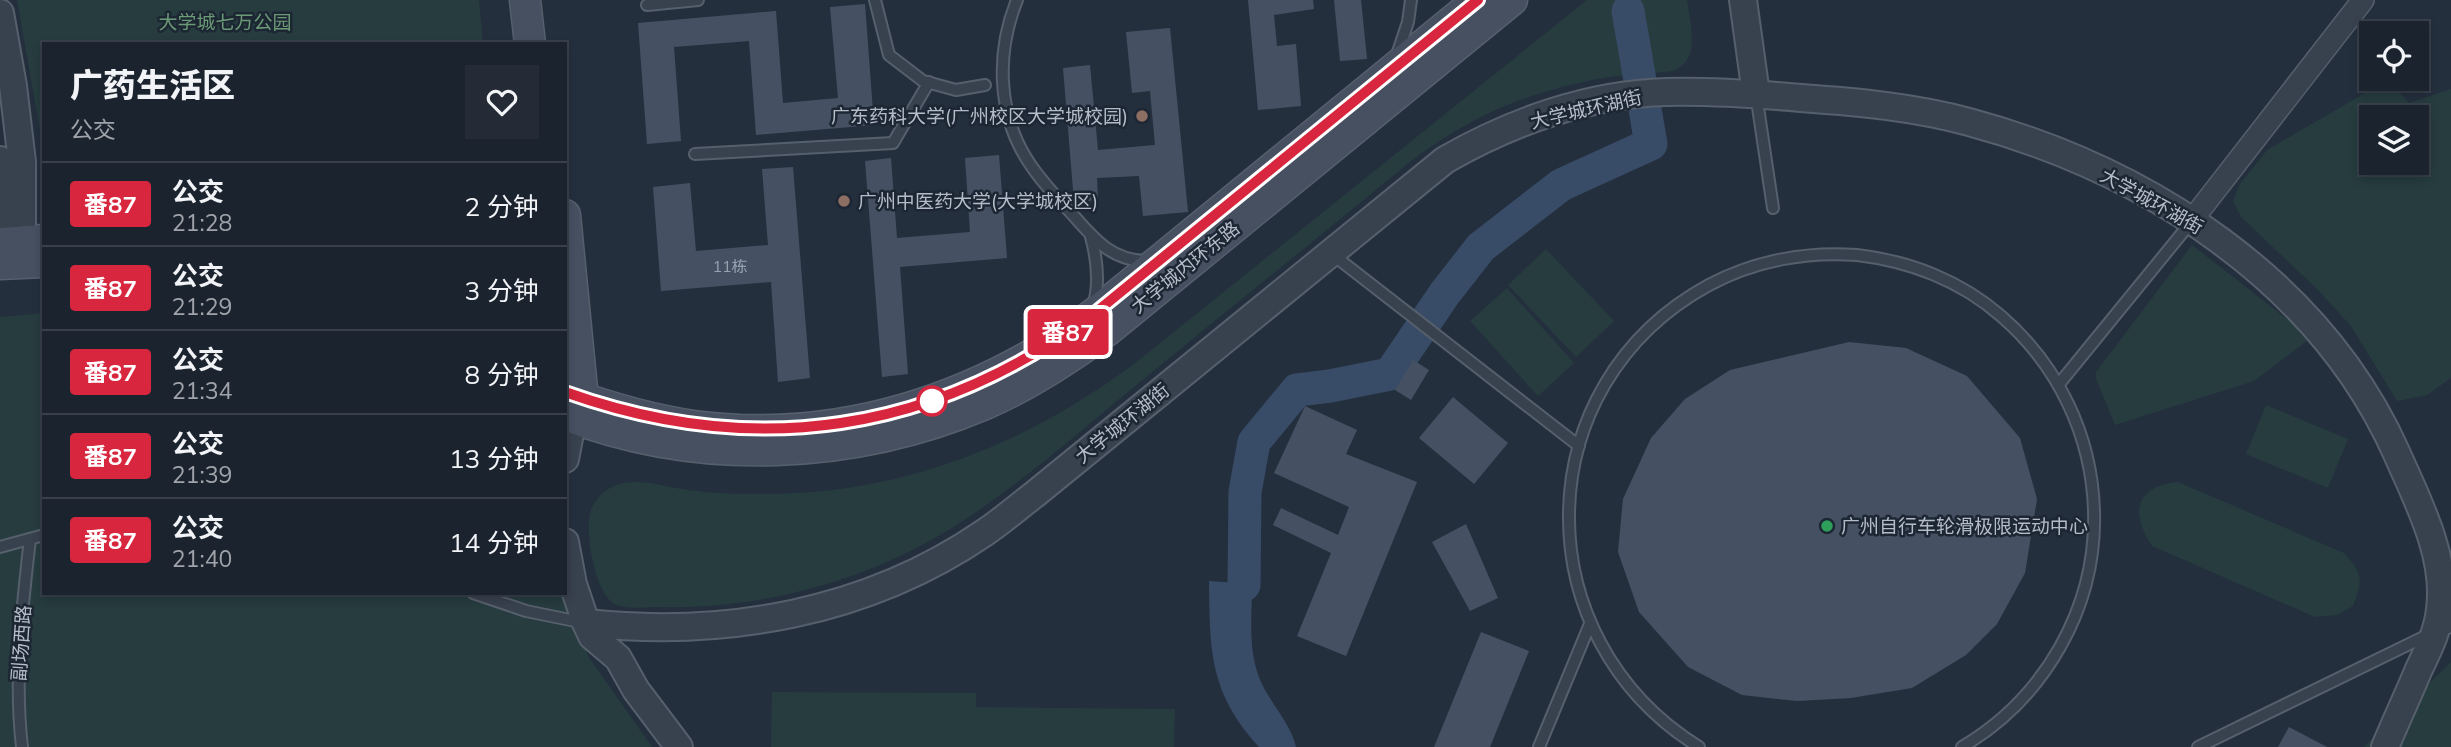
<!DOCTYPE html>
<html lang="zh">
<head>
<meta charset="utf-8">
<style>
  body { margin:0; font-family:Mulish,"Noto Sans SC",sans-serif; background:#242b36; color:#f1f3f6; height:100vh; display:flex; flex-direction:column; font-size:26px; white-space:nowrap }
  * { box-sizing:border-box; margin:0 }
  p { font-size:23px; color:#a0a4aa }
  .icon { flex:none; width:38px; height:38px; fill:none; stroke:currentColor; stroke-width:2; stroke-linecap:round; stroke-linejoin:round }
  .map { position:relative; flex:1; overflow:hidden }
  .sheet { position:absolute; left:42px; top:42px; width:525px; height:553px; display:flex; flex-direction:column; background:#1b232e; border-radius:0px; box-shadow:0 4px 10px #0003,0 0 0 2px #39404a }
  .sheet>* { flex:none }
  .badge { padding:0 14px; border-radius:5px; font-size:24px; line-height:46px }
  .buttons { position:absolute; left:2359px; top:21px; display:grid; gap:14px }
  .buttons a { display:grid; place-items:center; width:70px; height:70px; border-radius:0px; background:#1b232e; box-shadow:0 4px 10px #0003,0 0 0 2px #39404a; font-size:35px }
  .map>.badge { position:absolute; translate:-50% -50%; box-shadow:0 0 0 4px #fff }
  .round { display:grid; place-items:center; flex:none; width:74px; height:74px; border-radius:0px; background:#242b36 }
  .headline { display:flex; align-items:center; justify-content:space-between; height:119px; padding:0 28px }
  h1 { font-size:33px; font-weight:800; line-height:52px }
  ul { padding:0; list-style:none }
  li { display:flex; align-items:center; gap:21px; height:84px; padding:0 28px; border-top:2px solid #39404a }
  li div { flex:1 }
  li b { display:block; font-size:26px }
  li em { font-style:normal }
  li .badge { min-width:77px; font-weight:700; text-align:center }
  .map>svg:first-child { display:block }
  .green { fill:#263c3f; fill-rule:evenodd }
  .water { fill:#394c67 }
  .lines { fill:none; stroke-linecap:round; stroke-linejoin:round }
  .river { stroke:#394c67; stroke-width:33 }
  .building { fill:#455162 }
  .service-casing { stroke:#565f6c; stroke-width:14 }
  .minor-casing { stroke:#565f6c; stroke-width:24 }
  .tertiary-casing { stroke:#565f6c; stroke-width:30 }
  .secondary-casing { stroke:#565f6c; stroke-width:33 }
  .service { stroke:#38414e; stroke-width:10 }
  .minor { stroke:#38414e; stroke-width:21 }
  .tertiary { stroke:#38414e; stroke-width:26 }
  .secondary { stroke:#465061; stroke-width:30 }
  .line-casing { stroke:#fff; stroke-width:16 }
  .line { stroke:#d7263d; stroke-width:10 }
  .education-dot { fill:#8d6e63; stroke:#1d2633; stroke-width:2.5 }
  .stop-dot { fill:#fff; stroke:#d7263d; stroke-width:3.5 }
  .leisure-dot { fill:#2e9e5b; stroke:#1d2633; stroke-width:2.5 }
  .labels { text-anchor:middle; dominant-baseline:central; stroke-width:5; stroke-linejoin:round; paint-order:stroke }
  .number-label { font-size:16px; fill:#98a1af }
  .park-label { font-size:19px; fill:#6b9a76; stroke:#1d2633 }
  .street-label { font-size:19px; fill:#b4bcc9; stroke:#1d2633 }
  .poi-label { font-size:19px; fill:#b4bcc9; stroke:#1d2633; text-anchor:start }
</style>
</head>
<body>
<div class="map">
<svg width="2451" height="747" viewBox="0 0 2451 747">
  <rect width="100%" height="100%" fill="#242f3e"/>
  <!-- green -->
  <g class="green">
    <polygon points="17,0 479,0 483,44 44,44 44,153"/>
    <path d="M 1587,0 L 1687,0 C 1690,24 1702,60 1673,71 C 1650,74 1626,74 1603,78 C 1528,92 1472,115 1411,161 C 1325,232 1238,302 1151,373 C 1088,424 1027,480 958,524 C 869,581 761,610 655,607 C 643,607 626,610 615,604 C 595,595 585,533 590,513 C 594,500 604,489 617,485 C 639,477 667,488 689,490 C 711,493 733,494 755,494 C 896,496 1022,447 1134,364 Z"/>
    <path d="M 2389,79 L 2409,103 L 2451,89 L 2451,378 L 2427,395 L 2397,401 L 2351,326 L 2317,289 L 2241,217 L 2233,201 L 2240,184 L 2267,150 ZM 2371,117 L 2417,117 L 2417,163 L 2371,163 Z"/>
    <polygon points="2192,245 2291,322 2307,341 2254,381 2115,425 2096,379 2096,372"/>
    <polygon points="1546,249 1614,321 1576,357 1508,285"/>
    <polygon points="1507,288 1574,363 1538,396 1470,321"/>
    <polygon points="44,313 44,593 565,593 568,585 588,656 652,747 0,747 0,317"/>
    <polygon points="2266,405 2348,439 2328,488 2246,454"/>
    <path d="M 2178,482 L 2344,553 C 2363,573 2363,581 2353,606 L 2337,615 L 2315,617 L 2152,546 C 2130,513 2135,486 2178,482 Z"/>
    <polygon points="2451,662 2451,747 2364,747"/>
    <polygon points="772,692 976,693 976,707 1175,709 1174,747 771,747"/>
  </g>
  <!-- water -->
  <path class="water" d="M 1209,581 L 1252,584 C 1252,617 1247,653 1262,684 C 1272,705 1291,724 1296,747 L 1259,747 C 1209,692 1210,651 1209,581 Z"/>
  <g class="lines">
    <!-- river -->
    <polyline class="river" points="1244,585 1245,492 1254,442 1297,390 1330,386 1390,374 1445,293 1481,247 1561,185 1651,144 1628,11"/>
  </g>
  <!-- building -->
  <g class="building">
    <polygon points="1248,0 1313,0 1314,9 1274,15 1277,46 1296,44 1301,106 1258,110"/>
    <polygon points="1334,0 1361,0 1367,59 1340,61"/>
    <polygon points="865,4 874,125 756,135 749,41 674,47 681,141 647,144 638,23 776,11 783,103 838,98 830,7"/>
    <polygon points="1170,28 1188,212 1143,216 1139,176 1097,178 1098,200 1074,202 1063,68 1090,65 1098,150 1155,145 1150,91 1132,93 1126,32"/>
    <polygon points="999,155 1007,258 900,267 908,374 882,377 865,161 891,158 897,238 970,232 965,158"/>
    <polygon points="793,167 810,378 778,382 771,282 661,291 653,187 690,183 696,251 768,245 762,169"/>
    <polygon points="1849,342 1906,348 1967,376 2020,438 2037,499 2025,573 1997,624 1966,655 1912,688 1851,698 1797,701 1742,695 1688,667 1639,612 1618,552 1623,499 1651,438 1685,399 1730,370"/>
    <polygon points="1413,360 1429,370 1411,400 1395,390"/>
    <polygon points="1453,397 1508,443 1474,484 1419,438"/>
    <polygon points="1305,406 1357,430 1346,454 1417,482 1346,656 1297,636 1331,553 1273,525 1281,508 1338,535 1349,507 1274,473"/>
    <polygon points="1466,524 1498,598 1470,611 1432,542"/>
    <polygon points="1481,632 1529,651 1490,747 1434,747"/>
    <polygon points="2289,727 2327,747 2278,747"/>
  </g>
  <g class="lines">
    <!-- service casing -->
    <g class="service-casing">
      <g id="service">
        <polyline points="875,0 889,55 923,81 956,90 985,85"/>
        <path d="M 1017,0 C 996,52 997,113 1028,161 C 1040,180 1057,198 1073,215 C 1094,239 1112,261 1147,261"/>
        <polyline points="647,5 698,0"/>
        <polyline points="1397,55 1408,22 1411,0"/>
        <polyline points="1756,94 1773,208"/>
        <polyline points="695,154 893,143 929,82"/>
        <path d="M 1091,237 C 1097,259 1100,284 1093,307"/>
        <polyline points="1332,254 1579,446"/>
        <polyline points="2059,384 2192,221"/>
        <polyline points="0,547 44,535"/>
        <polyline points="473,593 526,611 585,623"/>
        <path d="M 22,747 C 14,677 22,608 30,539"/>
        <polyline points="1539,747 1590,624"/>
        <path d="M 1699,747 C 1523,638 1525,385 1709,285 C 1754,261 1806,251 1857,255 C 1910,261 1961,281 2001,316 C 2058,365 2092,436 2094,511 C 2097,607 2045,698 1962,747"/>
        <polyline points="2198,747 2436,631 2451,627"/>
      </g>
    </g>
    <!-- minor casing -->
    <g class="minor-casing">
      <polyline id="minor" points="2192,220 2363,0"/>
    </g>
    <!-- tertiary casing -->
    <g class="tertiary-casing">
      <g id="tertiary">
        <polyline points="1743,0 1756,94"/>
        <polyline points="0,13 13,86 22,162 22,260"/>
        <polyline points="0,160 5,252"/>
        <polyline points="565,459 573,418"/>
        <polyline points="565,542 573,584 586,623"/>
        <path d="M 679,747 L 636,690 L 618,658 L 592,636 L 586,623 C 725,638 867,613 984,533 C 1002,521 1018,507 1035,494 L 1445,160 C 1511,122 1589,94 1666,92 C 1711,91 1756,94 1801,98 C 1857,102 1914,107 1969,122 C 2147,170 2320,281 2397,454 C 2418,502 2447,556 2440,609 C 2438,631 2428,650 2419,669 C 2408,695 2396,721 2385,747"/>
      </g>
    </g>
    <!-- secondary casing -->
    <g class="secondary-casing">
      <g id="secondary">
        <polyline points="525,0 530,44"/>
        <polyline points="565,215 583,399 575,414"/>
        <polyline points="0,243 44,240"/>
        <polyline points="0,264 44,262"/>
        <path d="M 565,392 C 607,407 651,420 694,426 C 839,445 980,399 1095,313 L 1478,0"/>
        <path d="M 565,415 C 700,467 853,460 985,404 C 1029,385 1070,358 1108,330 L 1512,0"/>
      </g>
    </g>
    <!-- service -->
    <use href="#service" class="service"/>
    <!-- minor -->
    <use href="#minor" class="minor"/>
    <!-- tertiary -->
    <use href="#tertiary" class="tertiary"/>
    <!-- secondary -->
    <use href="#secondary" class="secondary"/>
  </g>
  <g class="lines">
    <!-- line casing -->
    <g class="line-casing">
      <path id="line" d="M 565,392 C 755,460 934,433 1095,313 L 1478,0"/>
    </g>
    <!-- line -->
    <use href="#line" class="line"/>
  </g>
  <!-- markers -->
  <g class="education-dot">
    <circle cx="1142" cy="116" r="7"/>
    <circle cx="844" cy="201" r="7"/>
  </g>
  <circle class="stop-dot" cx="932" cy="401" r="14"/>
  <circle class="leisure-dot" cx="1827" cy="526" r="7"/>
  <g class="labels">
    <!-- number labels -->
    <g class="number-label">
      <text x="730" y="266">11栋</text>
    </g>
    <!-- park labels -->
    <g class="park-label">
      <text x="225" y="22">大学城七万公园</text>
    </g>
    <!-- street labels -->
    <g class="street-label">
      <text transform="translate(1586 109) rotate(-13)">大学城环湖街</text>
      <text transform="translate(2152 201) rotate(29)">大学城环湖街</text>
      <text transform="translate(1185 267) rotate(-39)">大学城内环东路</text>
      <text transform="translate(1122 423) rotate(-39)">大学城环湖街</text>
      <text transform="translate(21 643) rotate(-86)">副场西路</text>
    </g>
    <!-- poi labels -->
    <g class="poi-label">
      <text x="1128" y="116" text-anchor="end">广东药科大学(广州校区大学城校园)</text>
      <text x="858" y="201">广州中医药大学(大学城校区)</text>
      <text x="1841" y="526">广州自行车轮滑极限运动中心</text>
    </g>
  </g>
</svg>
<div class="buttons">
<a><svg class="icon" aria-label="locate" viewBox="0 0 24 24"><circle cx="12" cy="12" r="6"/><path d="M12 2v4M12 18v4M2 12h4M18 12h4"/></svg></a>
<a><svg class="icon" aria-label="layers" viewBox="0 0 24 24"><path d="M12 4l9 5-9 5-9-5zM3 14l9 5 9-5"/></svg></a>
</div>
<b class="badge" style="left:1068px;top:332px;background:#d7263d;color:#fff">番87</b>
<section class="sheet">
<div class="headline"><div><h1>广药生活区</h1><p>公交</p></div><a class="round"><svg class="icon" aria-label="heart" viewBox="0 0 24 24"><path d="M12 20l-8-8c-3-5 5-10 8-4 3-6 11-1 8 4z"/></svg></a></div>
<ul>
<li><span class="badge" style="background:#d7263d;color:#fff">番87</span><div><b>公交</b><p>21:28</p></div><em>2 分钟</em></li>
<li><span class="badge" style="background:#d7263d;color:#fff">番87</span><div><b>公交</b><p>21:29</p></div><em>3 分钟</em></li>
<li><span class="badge" style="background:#d7263d;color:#fff">番87</span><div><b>公交</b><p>21:34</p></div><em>8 分钟</em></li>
<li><span class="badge" style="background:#d7263d;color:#fff">番87</span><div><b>公交</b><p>21:39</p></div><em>13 分钟</em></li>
<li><span class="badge" style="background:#d7263d;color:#fff">番87</span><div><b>公交</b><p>21:40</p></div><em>14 分钟</em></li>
</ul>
</section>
</div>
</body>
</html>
